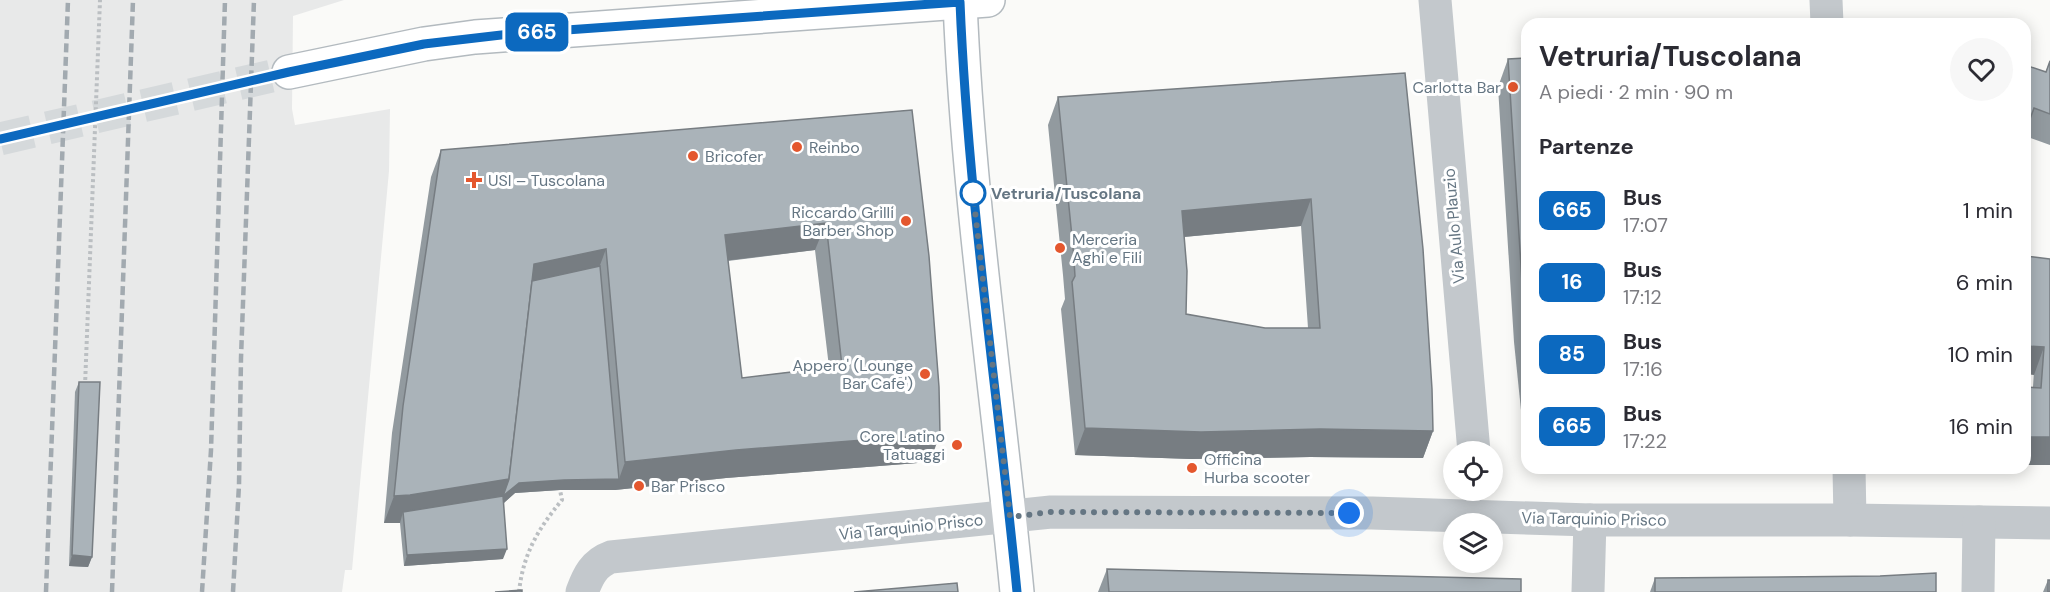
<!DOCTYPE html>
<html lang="it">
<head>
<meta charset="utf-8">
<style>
  body { margin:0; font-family:"DM Sans",sans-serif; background:#f7f7f7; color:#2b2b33; height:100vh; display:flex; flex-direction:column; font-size:22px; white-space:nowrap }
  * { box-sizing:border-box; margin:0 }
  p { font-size:20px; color:#7c7c81 }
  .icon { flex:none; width:33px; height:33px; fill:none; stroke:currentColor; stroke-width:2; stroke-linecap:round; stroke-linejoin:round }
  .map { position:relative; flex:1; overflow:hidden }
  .drawer { position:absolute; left:1521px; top:18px; width:510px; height:456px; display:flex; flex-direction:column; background:#fff; border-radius:18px; box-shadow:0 3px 15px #0003 }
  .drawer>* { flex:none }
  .badge { padding:0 12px; border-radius:9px; font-size:21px; line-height:39px }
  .tools { position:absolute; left:1443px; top:441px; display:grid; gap:12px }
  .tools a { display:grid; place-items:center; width:60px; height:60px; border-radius:50%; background:#fff; box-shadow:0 3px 15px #0003; font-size:30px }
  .you { position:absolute; width:30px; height:30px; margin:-15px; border:4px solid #fff; border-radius:50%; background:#1a73e8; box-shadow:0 0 0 9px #1a73e833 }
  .map>.badge { position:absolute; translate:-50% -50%; box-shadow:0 0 0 3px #fff }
  h2 { padding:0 18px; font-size:22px; line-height:54px }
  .round { display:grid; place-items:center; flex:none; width:63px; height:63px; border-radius:32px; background:#f7f7f7 }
  .headline { display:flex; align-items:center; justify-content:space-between; height:102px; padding:0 18px }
  h1 { font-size:28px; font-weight:700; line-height:45px }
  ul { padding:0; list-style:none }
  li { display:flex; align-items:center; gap:18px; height:72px; padding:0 18px }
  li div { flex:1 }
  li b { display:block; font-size:22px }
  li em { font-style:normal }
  li .badge { min-width:66px; font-weight:700; text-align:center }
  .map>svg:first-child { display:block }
  .built { fill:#e8e9e9 }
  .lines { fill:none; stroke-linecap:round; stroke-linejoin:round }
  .secondary-tunnel { stroke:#d5d9db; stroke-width:33; stroke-dasharray:33 16; stroke-linecap:butt }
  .secondary-casing { stroke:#b3babf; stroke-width:36 }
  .path { stroke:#bbbfc2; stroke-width:4; stroke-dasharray:3 3; stroke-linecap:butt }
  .street { stroke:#c3c8cc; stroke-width:33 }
  .secondary { stroke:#fff; stroke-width:33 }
  .rail { stroke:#a2aab0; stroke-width:4.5; stroke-dasharray:9 4.5; stroke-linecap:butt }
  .wall { fill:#929a9f; fill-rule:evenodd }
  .shaded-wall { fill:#777d82 }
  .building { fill:#aab3b9; stroke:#777d82; stroke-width:1.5; fill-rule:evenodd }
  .line-casing { stroke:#fff; stroke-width:14 }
  .line { stroke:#0c69bf; stroke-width:9 }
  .walk { stroke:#657683; stroke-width:6; stroke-dasharray:0 10.8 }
  .poi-dot { fill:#e4572e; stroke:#fff; stroke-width:2 }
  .stop-dot { fill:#fff; stroke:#0c69bf; stroke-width:3 }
  .labels { text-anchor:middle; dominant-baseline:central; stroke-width:6; stroke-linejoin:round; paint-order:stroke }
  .poi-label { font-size:16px; fill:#657683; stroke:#fff; text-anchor:start }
  .stop-label { font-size:16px; font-weight:bold; fill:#657683; stroke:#fff; text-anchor:start }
  .street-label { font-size:16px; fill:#657683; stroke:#fff }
</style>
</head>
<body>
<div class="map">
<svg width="2050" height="592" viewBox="0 0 2050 592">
  <rect width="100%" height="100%" fill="#fafaf8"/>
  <!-- built -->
  <polygon class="built" points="0,0 344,0 293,16 292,109 295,125 390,109 389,171 352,570 345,570 342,592 0,592"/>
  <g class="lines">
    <!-- secondary-tunnel -->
    <polyline class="secondary-tunnel" points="0,139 289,72"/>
    <!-- secondary casing -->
    <g class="secondary-casing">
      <g id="secondary">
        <path d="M 960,2 C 968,199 998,395 1017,592"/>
        <polyline points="289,72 424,44 475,37 988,0"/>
      </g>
    </g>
    <!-- path -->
    <g class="path">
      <polyline points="85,386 100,0"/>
      <path d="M 519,592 C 523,554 538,529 562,500 L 560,490"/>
    </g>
    <!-- street -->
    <g class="street">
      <polyline points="1435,0 1474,452"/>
      <polyline points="1826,0 1827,24"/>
      <polyline points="1849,468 1850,520"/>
      <path d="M 582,592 C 588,576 594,563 611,557 L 1051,512 L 1372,513 L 1590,520 L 1850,520 L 2050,523"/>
      <polyline points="1588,592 1590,520"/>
      <polyline points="1978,592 1979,522"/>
    </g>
    <!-- secondary -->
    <use href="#secondary" class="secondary"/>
    <!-- rail -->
    <g class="rail">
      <polyline points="46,592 68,0"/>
      <polyline points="112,592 133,0"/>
      <polyline points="202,592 211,450 225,0"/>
      <polyline points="233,592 239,485 241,358 254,0"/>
    </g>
  </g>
  <!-- wall -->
  <g class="wall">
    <polygon points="1527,58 1527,459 1526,459 1514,342 1498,87 1508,59"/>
    <polygon points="2050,60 2050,145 2025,136 2025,65 2046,72"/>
    <path d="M 1405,73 L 1433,431 L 1423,458 L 1310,457 L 1191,459 L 1075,455 L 1061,309 L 1065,299 L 1063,275 L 1048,125 L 1058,97 ZM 1301,226 L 1308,328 L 1265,328 L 1186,314 L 1184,237 Z"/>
    <path d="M 912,110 L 930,462 L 726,478 L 615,490 L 560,490 L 515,493 L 504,503 L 503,559 L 404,566 L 400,523 L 384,523 L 392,433 L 431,177 L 441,150 ZM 815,250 L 829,367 L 742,378 L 728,261 Z"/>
    <polygon points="2041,259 2050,465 2033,387"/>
    <polygon points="79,382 92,557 88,567 69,566 75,392"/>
    <polygon points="1107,569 1109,592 1098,592"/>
    <polygon points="1655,578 1936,592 1650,592"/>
    <polygon points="2048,580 2050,592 2043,592"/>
  </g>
  <!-- shaded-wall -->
  <g class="shaded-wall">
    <polygon points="1311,199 1301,226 1172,238 1182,211"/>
    <polygon points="826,223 815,250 715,262 725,235"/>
    <polygon points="606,249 596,276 527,291 534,264"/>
    <polygon points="2025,346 2044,347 2034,375 2025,374"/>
    <polygon points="1085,428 1320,429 1433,431 1423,458 1310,457 1191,459 1075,455"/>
    <polygon points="940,434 930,462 726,478 615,490 560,490 515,493 499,507 403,512 400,523 384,523 394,496 509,479 519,483 564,480 619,479 625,462 736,450"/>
    <rect x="2025" y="437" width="25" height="28"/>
    <polygon points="507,549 503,559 404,566 407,555"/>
    <polygon points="72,555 92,557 88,567 69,566"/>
  </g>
  <!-- building -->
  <g class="building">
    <polygon points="1527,58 1527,343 1524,314 1508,59"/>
    <polygon points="2050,61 2050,114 2034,108 2025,133 2025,65 2046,72"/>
    <path d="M 1405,73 L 1423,249 L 1432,389 L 1433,431 L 1320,429 L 1201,432 L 1085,428 L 1072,282 L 1075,276 L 1073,247 L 1058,97 ZM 1311,199 L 1320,328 L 1265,328 L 1186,314 L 1187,271 L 1182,211 Z"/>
    <path d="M 912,110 L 929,256 L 939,387 L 940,434 L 736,450 L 625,462 L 606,249 L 534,264 L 509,479 L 410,495 L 394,496 L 403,406 L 441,150 ZM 826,223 L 842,366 L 742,378 L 725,235 Z"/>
    <polygon points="2025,256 2050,259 2050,437 2025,437 2025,387 2041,388 2044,347 2025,346"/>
    <polygon points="600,266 619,479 564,480 519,483 503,496 509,479 532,281"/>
    <polygon points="79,382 100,382 92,557 72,555"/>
    <polygon points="503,496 507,549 407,555 403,512"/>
    <polygon points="1107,569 1521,579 1521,592 1109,592"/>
    <polygon points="1936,573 1936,592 1655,592 1655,578 1880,576"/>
    <rect x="2048" y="580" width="2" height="12"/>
    <polygon points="957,583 958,592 854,592"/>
    <polygon points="522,590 522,592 495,592"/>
  </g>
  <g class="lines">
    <!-- line casing -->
    <g class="line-casing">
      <path id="line" d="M 0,139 L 289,72 L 424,44 L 510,34 L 960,2 C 968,199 998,395 1017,592"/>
    </g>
    <!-- line -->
    <use href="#line" class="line"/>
    <!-- walk -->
    <polyline class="walk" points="973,193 1010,517 1051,512 1349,513"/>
  </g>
  <!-- markers -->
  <g class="poi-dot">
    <circle cx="1513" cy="87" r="6"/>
    <circle cx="797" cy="147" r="6"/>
    <circle cx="693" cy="156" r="6"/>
    <path d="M471 171h6v6h6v6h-6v6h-6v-6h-6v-6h6z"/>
    <circle cx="906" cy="221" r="6"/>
    <circle cx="1060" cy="248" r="6"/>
    <circle cx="925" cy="374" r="6"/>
    <circle cx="957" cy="445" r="6"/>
    <circle cx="1192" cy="468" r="6"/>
    <circle cx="639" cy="486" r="6"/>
  </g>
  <circle class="stop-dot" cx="973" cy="193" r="12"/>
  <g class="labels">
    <!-- poi labels -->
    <g class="poi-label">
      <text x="1501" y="87" text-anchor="end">Carlotta Bar</text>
      <text x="809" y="147">Reinbo</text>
      <text x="705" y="156">Bricofer</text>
      <text x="488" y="180">USI – Tuscolana</text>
      <text x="894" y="212" text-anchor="end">Riccardo Grilli<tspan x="894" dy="18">Barber Shop</tspan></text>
      <text x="1072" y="239">Merceria<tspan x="1072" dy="18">Aghi e Fili</tspan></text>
      <text x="913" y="365" text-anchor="end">Appero' (Lounge<tspan x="913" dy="18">Bar Cafe')</tspan></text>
      <text x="945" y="436" text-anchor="end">Core Latino<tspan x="945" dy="18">Tatuaggi</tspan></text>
      <text x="1204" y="459">Officina<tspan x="1204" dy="18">Hurba scooter</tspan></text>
      <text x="651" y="486">Bar Prisco</text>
    </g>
    <!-- stop labels -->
    <g class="stop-label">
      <text x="991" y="193">Vetruria/Tuscolana</text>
    </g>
    <!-- street labels -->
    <g class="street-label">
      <text transform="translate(1454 226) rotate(-95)">Via Aulo Plauzio</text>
      <text transform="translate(1594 519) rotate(1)">Via Tarquinio Prisco</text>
      <text transform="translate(911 527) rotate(-6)">Via Tarquinio Prisco</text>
    </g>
  </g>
</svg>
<div class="tools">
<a><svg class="icon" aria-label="locate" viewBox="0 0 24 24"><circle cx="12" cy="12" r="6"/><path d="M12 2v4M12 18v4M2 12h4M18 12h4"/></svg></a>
<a><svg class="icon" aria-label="layers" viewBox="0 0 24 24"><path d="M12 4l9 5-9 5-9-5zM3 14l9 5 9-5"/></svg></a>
</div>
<div class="you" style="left:1349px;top:513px"></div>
<b class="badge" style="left:537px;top:32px;background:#0c69bf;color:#fff">665</b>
<section class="drawer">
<div class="headline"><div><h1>Vetruria/Tuscolana</h1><p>A piedi · 2 min · 90 m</p></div><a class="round"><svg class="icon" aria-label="heart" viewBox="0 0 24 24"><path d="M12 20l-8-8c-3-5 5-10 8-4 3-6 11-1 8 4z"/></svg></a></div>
<h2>Partenze</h2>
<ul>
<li><span class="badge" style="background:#0c69bf;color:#fff">665</span><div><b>Bus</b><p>17:07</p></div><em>1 min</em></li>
<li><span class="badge" style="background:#0c69bf;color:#fff">16</span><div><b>Bus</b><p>17:12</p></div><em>6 min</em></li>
<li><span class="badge" style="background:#0c69bf;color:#fff">85</span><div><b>Bus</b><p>17:16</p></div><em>10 min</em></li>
<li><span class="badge" style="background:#0c69bf;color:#fff">665</span><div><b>Bus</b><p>17:22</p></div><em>16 min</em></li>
</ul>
</section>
</div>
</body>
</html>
